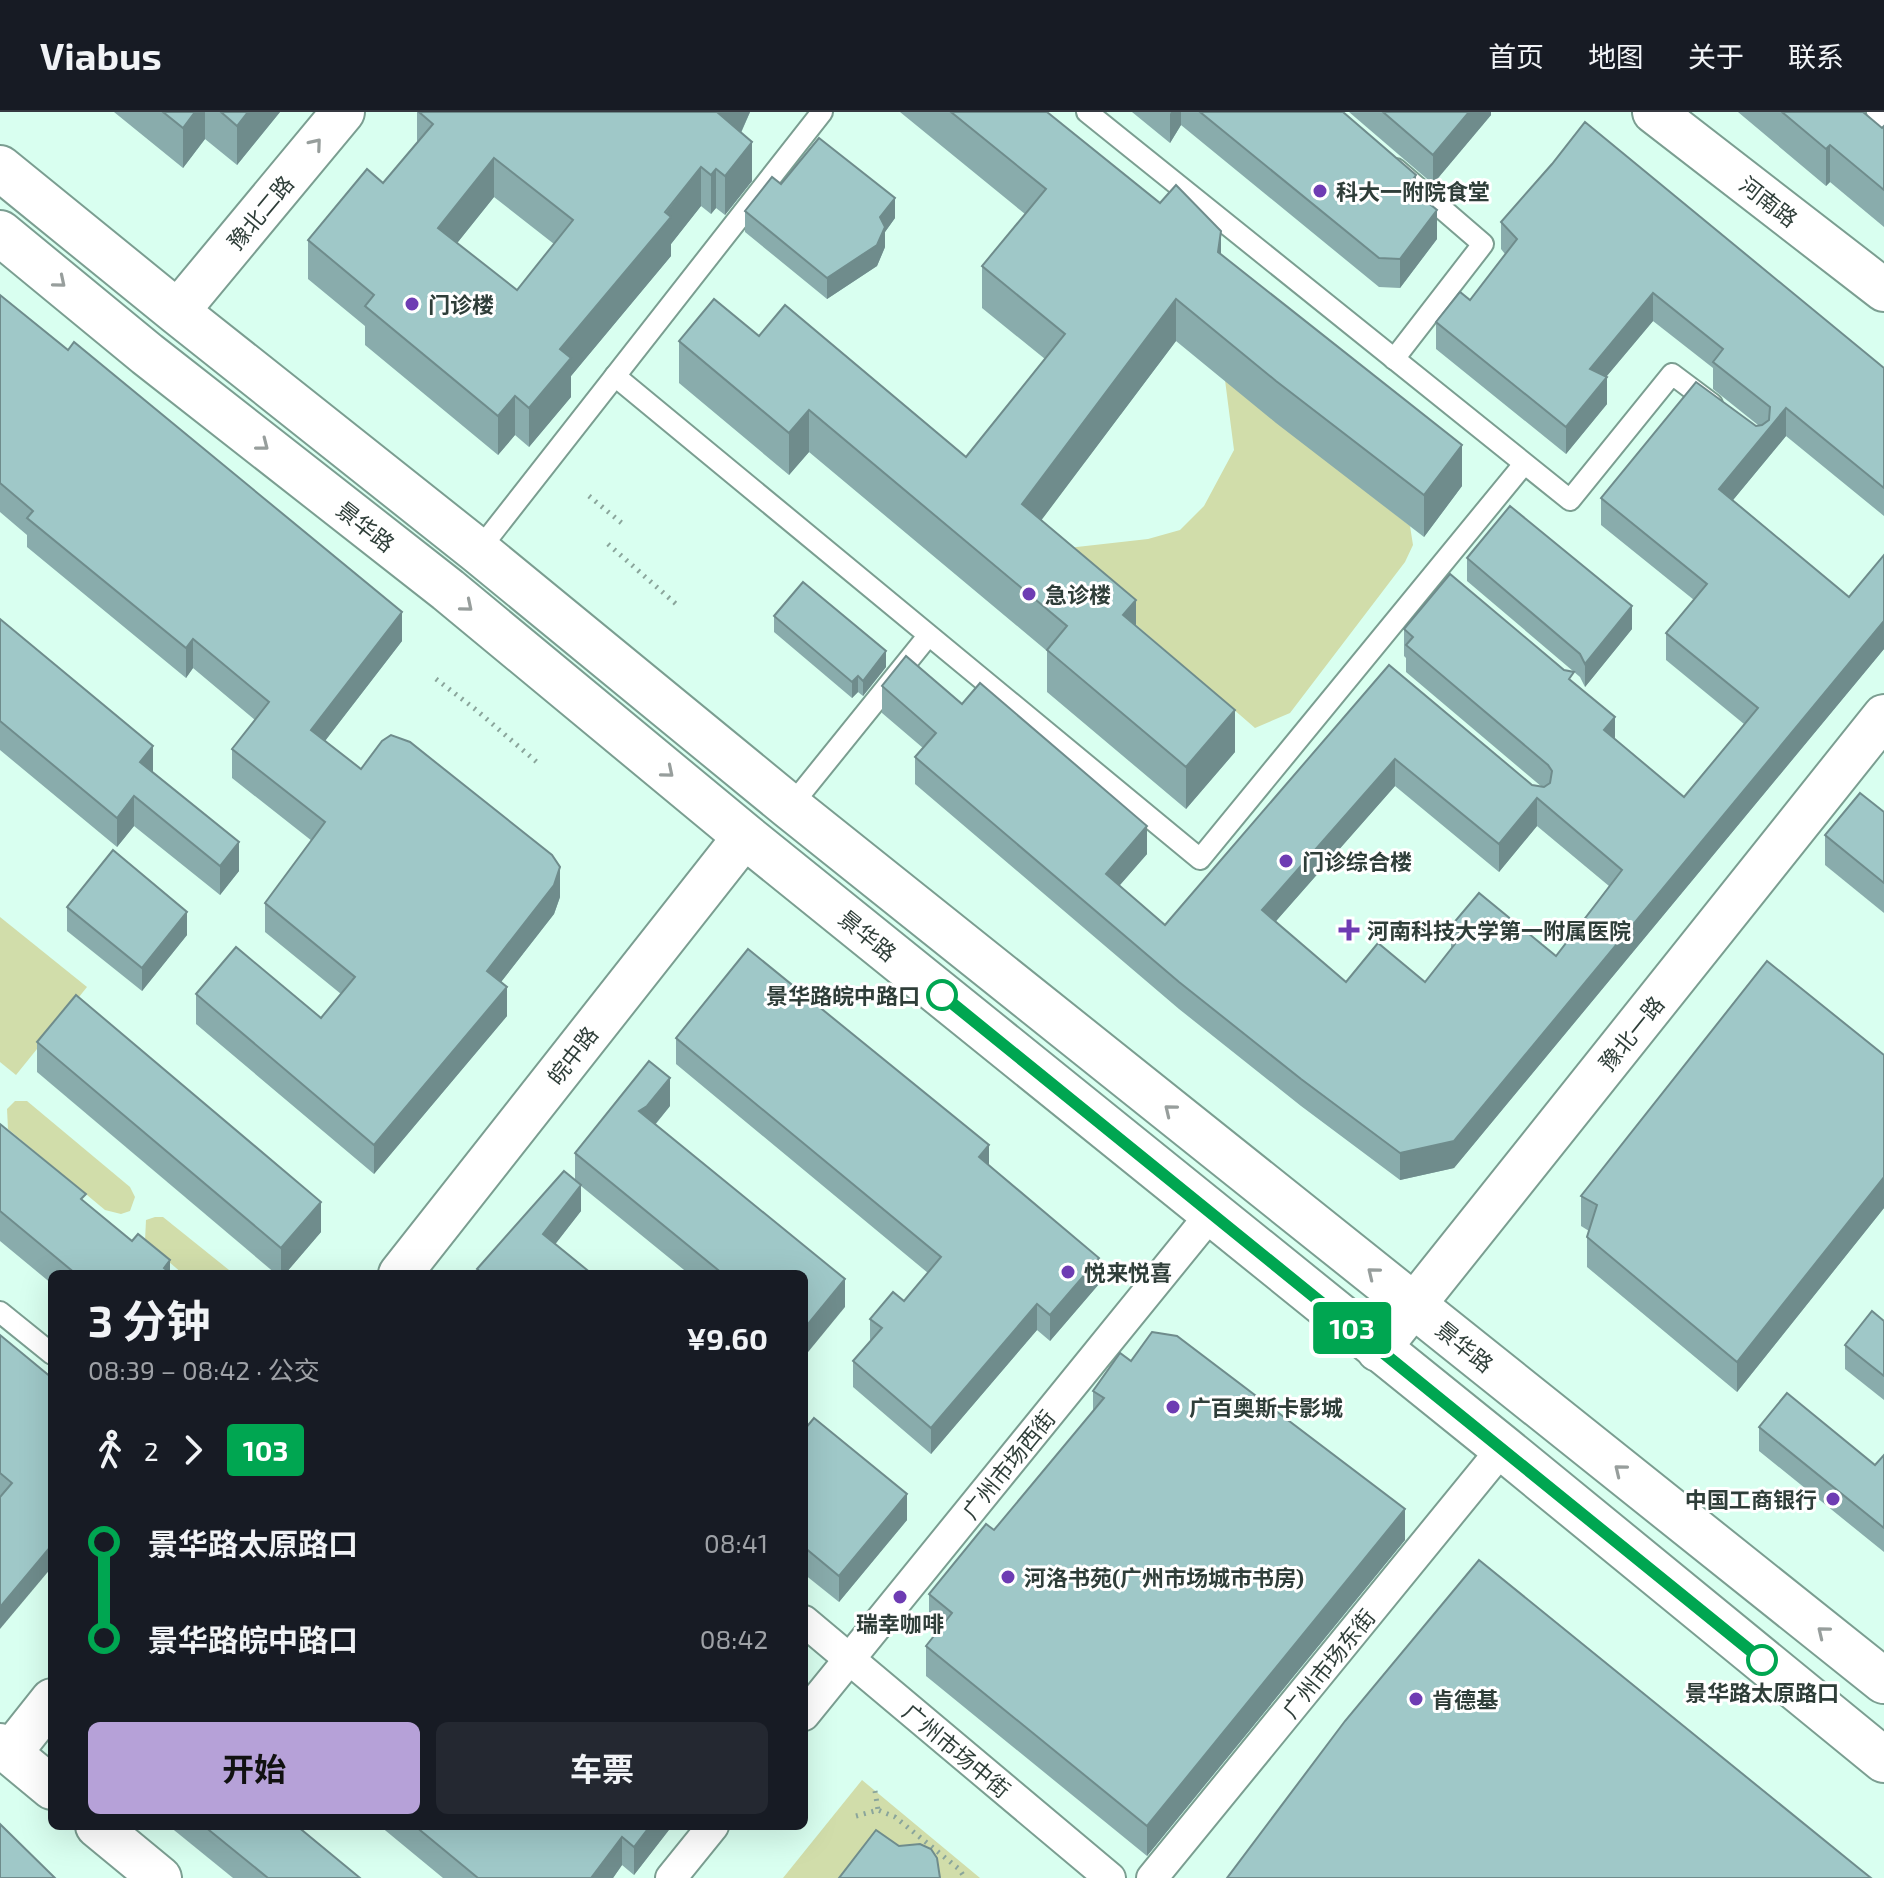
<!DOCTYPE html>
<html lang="zh">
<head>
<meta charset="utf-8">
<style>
  body { margin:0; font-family:"Exo 2","Noto Sans SC",sans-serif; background:#242831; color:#f1f3f6; height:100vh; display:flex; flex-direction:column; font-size:30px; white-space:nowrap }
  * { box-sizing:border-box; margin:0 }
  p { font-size:26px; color:#9ea1a6 }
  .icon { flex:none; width:44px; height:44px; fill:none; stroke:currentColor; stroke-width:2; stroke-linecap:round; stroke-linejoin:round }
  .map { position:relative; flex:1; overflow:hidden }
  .details { position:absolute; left:48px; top:1158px; width:760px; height:560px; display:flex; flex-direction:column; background:#171b24; border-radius:12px; box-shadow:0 8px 32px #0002 }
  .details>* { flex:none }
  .badge { padding:0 16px; border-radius:6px; font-size:28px; line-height:52px }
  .map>.badge { position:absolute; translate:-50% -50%; box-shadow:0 0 0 4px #fff }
  .legs { display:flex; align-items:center; gap:12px; height:88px; padding:0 40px; font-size:26px }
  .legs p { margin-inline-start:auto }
  .headline { display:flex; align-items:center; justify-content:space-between; height:136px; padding:0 40px }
  h1 { font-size:44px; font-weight:700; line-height:60px }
  .cta { display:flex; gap:16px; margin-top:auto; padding:16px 40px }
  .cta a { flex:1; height:92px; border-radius:12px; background:#b6a1d8; color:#111; font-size:32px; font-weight:700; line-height:92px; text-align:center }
  .cta a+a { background:#242831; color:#f1f3f6 }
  ul { padding:0 40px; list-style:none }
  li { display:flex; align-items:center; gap:28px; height:96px; font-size:30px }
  li i { display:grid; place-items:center; width:12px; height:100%; margin:0 10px; background:currentColor }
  li i::after { content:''; width:20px; height:20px; margin:-10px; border:6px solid; border-radius:50%; background:#171b24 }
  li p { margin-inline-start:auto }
  li:first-child i { background:linear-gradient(#0000 50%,currentColor 0) }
  li:last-child i { background:linear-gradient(currentColor 50%,#0000 0) }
  header { display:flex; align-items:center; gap:48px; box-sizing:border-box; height:112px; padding:0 40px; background:#171b24; border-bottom:2px solid #363941 }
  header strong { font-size:38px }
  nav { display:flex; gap:44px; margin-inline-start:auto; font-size:28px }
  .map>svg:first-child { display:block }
  .green { fill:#d1ddaa }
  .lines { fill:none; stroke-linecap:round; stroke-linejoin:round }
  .service-casing { stroke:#7b9e91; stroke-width:24 }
  .pedestrian-casing { stroke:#7b9e91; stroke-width:34 }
  .minor-casing { stroke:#7b9e91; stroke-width:46 }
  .secondary-casing { stroke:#7b9e91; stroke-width:48 }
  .path { stroke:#8aa59b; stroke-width:5; stroke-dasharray:2 6; stroke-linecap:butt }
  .service { stroke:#fff; stroke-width:20 }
  .pedestrian { stroke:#fff; stroke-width:30 }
  .minor { stroke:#fff; stroke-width:42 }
  .secondary { stroke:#fff; stroke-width:44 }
  .wall { fill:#89acac; fill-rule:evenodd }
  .shaded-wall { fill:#6f8c8c }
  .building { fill:#9fc8c8; stroke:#6f8c8c; stroke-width:2; fill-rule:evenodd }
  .oneway { stroke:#979e9c }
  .line-1-casing { stroke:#fff; stroke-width:18 }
  .line-1 { stroke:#00a651; stroke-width:12 }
  .poi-dot { fill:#6e3cb3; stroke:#fff; stroke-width:3 }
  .stop-1-dot { fill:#fff; stroke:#00a651; stroke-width:4 }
  .labels { text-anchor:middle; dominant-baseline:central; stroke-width:6; stroke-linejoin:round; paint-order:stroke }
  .poi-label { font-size:22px; font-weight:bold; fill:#2f3e39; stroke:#fff; text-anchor:start }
  .street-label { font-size:22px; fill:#2f3e39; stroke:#fff }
  .stop-label { font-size:22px; font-weight:bold; fill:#2f3e39; stroke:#fff; text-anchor:end }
</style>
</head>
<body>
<header>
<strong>Viabus</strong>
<nav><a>首页</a><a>地图</a><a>关于</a><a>联系</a></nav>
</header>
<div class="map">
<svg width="1884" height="1766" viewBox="0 0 1884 1766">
  <rect width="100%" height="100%" fill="#d9fff0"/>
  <!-- green -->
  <g class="green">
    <polygon points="1225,268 1410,414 1413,433 1405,450 1290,601 1255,616 1050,438 1148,427 1180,418 1204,394 1234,338"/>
    <polygon points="0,805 87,875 16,963 0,950"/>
    <polygon points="15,989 27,989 130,1075 135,1085 130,1099 121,1102 105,1098 8,1017 7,997"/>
    <polygon points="155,1105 163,1105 234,1162 183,1162 145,1129 146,1108"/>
    <polygon points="862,1668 980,1766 941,1766 927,1756 848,1766 783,1766"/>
  </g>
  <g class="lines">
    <!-- service casing -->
    <g class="service-casing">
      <g id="service">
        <polyline points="1087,0 1570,388 1672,262 1712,292"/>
        <polyline points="1877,0 1884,5"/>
        <polyline points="1394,247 1483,132 1396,57"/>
        <polyline points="615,264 1200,747 1524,352"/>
        <polyline points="478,439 822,0"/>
        <polyline points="790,695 928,524"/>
        <polyline points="0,1200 52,1242"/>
      </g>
    </g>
    <!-- pedestrian casing -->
    <g class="pedestrian-casing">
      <g id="pedestrian">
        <polyline points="804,1509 1110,1766"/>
        <polyline points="804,1603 1211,1102"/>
        <polyline points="671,1766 713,1714"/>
        <polyline points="1152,1766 1503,1336"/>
      </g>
    </g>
    <!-- minor casing -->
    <g class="minor-casing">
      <g id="minor">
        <polyline points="1654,0 1884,178"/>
        <polyline points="177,200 343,0"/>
        <polyline points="400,1162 745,724"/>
        <polyline points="1378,1238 1884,604"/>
        <polyline points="0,1633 52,1676"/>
        <polyline points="10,1641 52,1588"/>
        <polyline points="97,1714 160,1766"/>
      </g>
    </g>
    <!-- secondary casing -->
    <g class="secondary-casing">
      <g id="secondary">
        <polyline points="0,56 177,200 478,439 790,695 1884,1569"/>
        <polyline points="0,121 147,242 448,478 745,724 1503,1336 1884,1648"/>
      </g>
    </g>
    <!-- path -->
    <g class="path">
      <polyline points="589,384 624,413"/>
      <polyline points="608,432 676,492"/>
      <polyline points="436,567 475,597 539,652"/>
      <polyline points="875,1679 878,1698"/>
      <polyline points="856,1704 878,1698 895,1705 959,1757 965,1766"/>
    </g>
    <!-- service -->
    <use href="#service" class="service"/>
    <!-- pedestrian -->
    <use href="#pedestrian" class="pedestrian"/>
    <!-- minor -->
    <use href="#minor" class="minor"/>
    <!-- secondary -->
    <use href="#secondary" class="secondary"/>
  </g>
  <!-- wall -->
  <g class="wall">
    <polygon points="114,0 280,0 237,53 205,27 183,56"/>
    <path d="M 417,0 L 750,0 L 741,21 L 752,69 L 725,103 L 716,96 L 711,102 L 701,94 L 671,132 L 671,144 L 571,264 L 571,285 L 529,335 L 515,323 L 498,343 L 365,233 L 365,214 L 308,167 L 308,128 L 383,71 L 417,31 ZM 494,85 L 554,132 L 517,178 L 457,131 Z"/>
    <polygon points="900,0 1047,0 1221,143 1462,374 1424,425 1276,311 1176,229 1041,408 1136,515 1235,640 1186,697 1047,580 1047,539 809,340 789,363 679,271 679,229 759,224 966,345 1045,247 982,196 982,154 1025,102"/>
    <polygon points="1132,0 1343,0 1416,81 1437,127 1400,176 1379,175 1181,13 1170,31"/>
    <polygon points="1349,0 1491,0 1491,3 1433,72"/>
    <polygon points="1738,0 1863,0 1882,16 1884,14 1884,115 1830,70 1826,74"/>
    <polygon points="781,72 895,106 885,120 885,135 877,154 827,187 745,120 745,99"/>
    <path d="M 1501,110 L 1884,256 L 1884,404 L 1786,324 L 1733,388 L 1849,485 L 1884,443 L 1884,537 L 1454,1056 L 1400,1068 L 1301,994 L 1179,897 L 915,672 L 915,645 L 923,636 L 882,601 L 882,574 L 962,592 L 1147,742 L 1119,774 L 1165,813 L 1389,553 L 1532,673 L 1542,675 L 1406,560 L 1406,546 L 1404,544 L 1404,517 L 1574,571 L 1615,627 L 1684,685 L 1744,612 L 1666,548 L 1666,521 L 1694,488 L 1601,413 L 1601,386 L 1758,313 L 1713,277 L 1713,256 L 1653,209 L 1606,265 L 1607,292 L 1566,342 L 1436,237 L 1436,210 L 1470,188 L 1505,142 L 1501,137 ZM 1395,674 L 1499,760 L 1537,714 L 1609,774 L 1556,844 L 1451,814 L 1451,837 L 1425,870 L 1346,870 L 1275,810 Z"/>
    <polygon points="0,183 402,529 325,629 361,657 560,785 554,802 501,870 507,904 374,1062 196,912 196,882 321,906 341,882 265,820 265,791 312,729 232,666 232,637 255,608 193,556 186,566 27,435 27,423 0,400"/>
    <polygon points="1467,446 1632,517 1585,575 1580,565 1467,469"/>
    <polygon points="774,504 886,555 863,584 858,580 852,586 774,520"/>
    <polygon points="0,507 153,661 239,759 220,783 134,714 117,735 0,638"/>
    <polygon points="1884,700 1884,801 1825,753 1825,723"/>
    <polygon points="67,795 187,823 142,879 67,819"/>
    <polygon points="676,926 1099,1172 1050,1229 1037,1218 931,1342 853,1275 853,1249 870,1229 870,1207 904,1189 928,1161 676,952"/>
    <polygon points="37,930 321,1120 285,1162 276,1162 37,960"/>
    <polygon points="1884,943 1884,1096 1737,1280 1587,1155 1587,1125 1589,1119 1581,1114 1581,1084"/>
    <polygon points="670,994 655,1013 845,1195 804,1162 689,1162 581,1074 581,1099 555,1132 592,1162 477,1162 477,1157 575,1068 575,1041"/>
    <polygon points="0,1012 86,1091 172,1162 52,1162 52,1172 0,1129"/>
    <polygon points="1884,1209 1884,1288 1845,1257 1845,1233"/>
    <polygon points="0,1223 52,1455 0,1383"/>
    <polygon points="1093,1279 1405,1428 1147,1744 926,1564 926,1534 938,1519 929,1512 929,1482 994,1418 1093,1299"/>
    <polygon points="1759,1315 1875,1353 1884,1343 1884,1440 1759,1339"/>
    <polygon points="804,1318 907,1408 839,1490 804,1462"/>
    <polygon points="169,1714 297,1714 360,1766 233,1766"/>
    <polygon points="380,1714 672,1714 634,1763 622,1753 613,1766 443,1766"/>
  </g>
  <!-- shaded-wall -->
  <g class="shaded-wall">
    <polygon points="195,0 205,0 205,27 183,56 183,16"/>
    <polygon points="248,0 280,0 237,53 237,14"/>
    <polygon points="716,0 750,0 741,20"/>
    <polygon points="1171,0 1181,0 1181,13 1170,31 1170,2"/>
    <polygon points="1469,0 1491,0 1491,3 1433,72 1433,43"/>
    <polygon points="752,30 752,69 725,103 725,64"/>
    <polygon points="1830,33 1830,70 1826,74 1826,37"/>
    <polygon points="494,46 494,85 438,155 438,116"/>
    <polygon points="701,55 701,94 671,132 671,144 571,264 571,285 529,335 529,296 560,237"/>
    <polygon points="716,57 716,96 711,102 711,63"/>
    <polygon points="1416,63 1416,92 1408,74"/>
    <polygon points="895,86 895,106 885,120 885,135 877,154 827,187 827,166"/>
    <polygon points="1437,98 1437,127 1400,176 1400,147"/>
    <polygon points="1221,119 1221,161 1218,140"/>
    <polygon points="1653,181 1653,209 1590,284 1590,257"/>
    <polygon points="1176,187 1176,229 1022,434 1022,392"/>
    <polygon points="1607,265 1607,292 1566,342 1566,315"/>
    <polygon points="515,284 515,323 498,343 498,304"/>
    <polygon points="1786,296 1786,324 1719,405 1719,377"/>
    <polygon points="809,298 809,340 789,363 789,321"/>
    <polygon points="1462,333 1462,374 1424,425 1424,383"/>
    <polygon points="1136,488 1136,530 1123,503"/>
    <polygon points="1632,494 1632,517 1585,575 1585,552"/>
    <polygon points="402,500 402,529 311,647 311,618"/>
    <polygon points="1884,509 1884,537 1454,1056 1400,1068 1400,1041"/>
    <polygon points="193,527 193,556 186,566 186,536"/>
    <polygon points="886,539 886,555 863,584 863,569"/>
    <polygon points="858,564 858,580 852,586 852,570"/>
    <polygon points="1235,598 1235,640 1186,697 1186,655"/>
    <polygon points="1615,605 1615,632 1604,618"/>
    <polygon points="153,634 153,663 140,650"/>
    <polygon points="1395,647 1395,674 1262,825 1262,798"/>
    <polygon points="134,684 134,714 117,735 117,706"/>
    <polygon points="1537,686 1537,714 1499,760 1499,732"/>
    <polygon points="1147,714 1147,742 1106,789 1106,762"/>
    <polygon points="239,730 239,759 220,783 220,754"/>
    <polygon points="560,755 560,785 554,802 487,888 487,859"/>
    <polygon points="187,800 187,823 142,879 142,856"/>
    <polygon points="507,875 507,904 374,1062 374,1033"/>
    <polygon points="670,966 670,994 647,1022 639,999"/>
    <polygon points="989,1033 989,1059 979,1045"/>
    <polygon points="1884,1065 1884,1096 1737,1280 1737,1250"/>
    <polygon points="581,1073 581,1099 543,1148 543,1122"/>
    <polygon points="321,1090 321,1120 285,1162 281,1162 281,1136"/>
    <polygon points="1099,1146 1099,1172 1050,1229 1050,1203"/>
    <polygon points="170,1148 170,1162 164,1156"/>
    <polygon points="845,1167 845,1195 804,1245 804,1217"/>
    <polygon points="1037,1192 1037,1218 931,1342 931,1316"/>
    <polygon points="907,1382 907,1408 839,1490 839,1464"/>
    <polygon points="1405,1397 1405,1428 1147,1744 1147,1714"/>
    <polygon points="52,1433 52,1455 0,1517 0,1495"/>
    <polygon points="650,1714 672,1714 634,1763 634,1735"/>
    <polygon points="622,1725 622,1753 613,1766 591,1766"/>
  </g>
  <!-- building -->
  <g class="building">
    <polygon points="163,0 195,0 183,16"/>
    <polygon points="221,0 248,0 237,14"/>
    <path d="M 419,0 L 717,0 L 752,30 L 725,64 L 716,57 L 711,63 L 701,55 L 665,100 L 671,105 L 560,237 L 571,246 L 529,296 L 515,284 L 498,304 L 365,194 L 374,183 L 308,128 L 367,57 L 383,71 L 433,12 ZM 494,46 L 573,108 L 517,178 L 438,116 Z"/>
    <polygon points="951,0 1047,0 1160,91 1176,73 1221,119 1218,140 1462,333 1424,383 1276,269 1176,187 1022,392 1136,488 1123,503 1235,598 1186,655 1047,538 1067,514 809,298 789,321 679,229 714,187 759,224 785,193 966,345 1065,222 982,154 1046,77"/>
    <polygon points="1200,0 1343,0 1416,63 1408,74 1437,98 1400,147 1379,146"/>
    <polygon points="1383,0 1469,0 1433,43"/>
    <polygon points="1782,0 1863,0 1882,16 1884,14 1884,78 1830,33 1826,37"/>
    <path d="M 1585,10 L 1884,256 L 1884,376 L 1786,296 L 1719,377 L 1849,485 L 1884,443 L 1884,509 L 1454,1029 L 1400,1041 L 1301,967 L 1179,870 L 915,645 L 936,621 L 882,574 L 906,544 L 962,592 L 980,571 L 1147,714 L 1106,762 L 1165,813 L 1389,553 L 1532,673 L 1544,675 L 1550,671 L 1552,659 L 1548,653 L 1406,533 L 1413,525 L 1404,517 L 1450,462 L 1564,558 L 1574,560 L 1569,567 L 1615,605 L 1604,618 L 1684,685 L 1758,596 L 1666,521 L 1707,472 L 1601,386 L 1696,270 L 1756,314 L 1762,313 L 1769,308 L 1770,295 L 1713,250 L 1723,237 L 1653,181 L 1590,257 L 1607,265 L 1566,315 L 1436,210 L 1460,180 L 1470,188 L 1517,127 L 1501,110 L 1552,52 ZM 1395,647 L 1499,732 L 1537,686 L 1622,758 L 1556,844 L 1479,781 L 1451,814 L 1462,823 L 1425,870 L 1378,831 L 1346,870 L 1262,798 Z"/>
    <polygon points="819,26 895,86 880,105 885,115 877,133 827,166 745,99 772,65 781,72"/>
    <polygon points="0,183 68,238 74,230 402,500 311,618 361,657 382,629 391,623 410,630 552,743 560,755 554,773 487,859 507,875 374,1033 196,882 236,835 321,906 355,865 265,791 325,710 232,637 269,590 193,527 186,536 27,406 33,399 0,371"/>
    <polygon points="1510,394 1632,494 1585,552 1580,542 1467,446"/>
    <polygon points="803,470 886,539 863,569 858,564 852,570 774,504"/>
    <polygon points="0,507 153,634 140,650 239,730 220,754 134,684 117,706 0,609"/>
    <polygon points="1860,681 1884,700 1884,771 1825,723"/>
    <polygon points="113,738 187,800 142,856 67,795"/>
    <polygon points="748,837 989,1033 979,1045 1099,1146 1050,1203 1037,1192 931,1316 853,1249 882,1216 870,1207 893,1180 904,1189 941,1145 676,926"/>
    <polygon points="1767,849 1884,943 1884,1065 1737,1250 1587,1125 1597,1093 1581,1084"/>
    <polygon points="76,883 321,1090 281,1136 37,930"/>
    <polygon points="649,949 670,966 647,994 639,999 845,1167 804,1217 804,1162 723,1162 575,1041"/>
    <polygon points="0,1012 86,1082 81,1087 132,1129 138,1122 170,1148 164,1156 172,1162 76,1162 0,1099"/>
    <polygon points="564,1059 581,1073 543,1122 592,1162 483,1162 477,1157"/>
    <polygon points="1872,1199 1884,1209 1884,1264 1845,1233"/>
    <polygon points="1152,1220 1177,1224 1405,1397 1147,1714 926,1534 952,1501 929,1482 986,1412 994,1418 1104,1286 1093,1279 1120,1241 1131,1249"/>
    <polygon points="0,1223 52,1266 52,1433 0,1495 0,1385 12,1371 0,1361"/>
    <polygon points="1787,1281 1875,1353 1884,1343 1884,1416 1759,1315"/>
    <polygon points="814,1306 907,1382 839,1464 804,1435 804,1318"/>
    <polygon points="1479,1448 1861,1758 1871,1766 1227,1766 1345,1609"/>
    <polygon points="0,1712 55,1766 0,1766"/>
    <polygon points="204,1714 297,1714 360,1766 268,1766"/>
    <polygon points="415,1714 650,1714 634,1735 622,1725 591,1766 478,1766"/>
    <polygon points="876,1718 899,1734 920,1732 931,1737 937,1746 940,1766 839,1766"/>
  </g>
  <!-- one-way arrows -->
  <defs><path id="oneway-chevron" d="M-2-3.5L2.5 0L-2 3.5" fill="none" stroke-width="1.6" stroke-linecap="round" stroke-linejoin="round" transform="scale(2)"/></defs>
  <g class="oneway">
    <use href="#oneway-chevron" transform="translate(316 32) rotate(-50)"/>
    <use href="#oneway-chevron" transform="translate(60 170) rotate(40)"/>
    <use href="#oneway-chevron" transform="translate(263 333) rotate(38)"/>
    <use href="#oneway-chevron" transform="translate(467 494) rotate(40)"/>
    <use href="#oneway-chevron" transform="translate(668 660) rotate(40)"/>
    <use href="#oneway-chevron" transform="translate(1170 998) rotate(-141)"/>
    <use href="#oneway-chevron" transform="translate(1373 1161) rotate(-141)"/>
    <use href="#oneway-chevron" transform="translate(1620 1358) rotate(-141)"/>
    <use href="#oneway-chevron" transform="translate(1823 1520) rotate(-141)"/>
  </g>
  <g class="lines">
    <!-- line-1 casing -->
    <g class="line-1-casing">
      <polyline id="line-1" points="942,883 1762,1548"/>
    </g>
    <!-- line-1 -->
    <use href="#line-1" class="line-1"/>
  </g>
  <!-- markers -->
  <g class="poi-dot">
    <circle cx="1320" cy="79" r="8"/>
    <circle cx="412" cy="192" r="8"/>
    <circle cx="1029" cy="482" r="8"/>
    <circle cx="1286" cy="749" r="8"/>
    <path d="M1345 806h8v8h8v8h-8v8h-8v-8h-8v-8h8z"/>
    <circle cx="1068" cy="1160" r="8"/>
    <circle cx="1173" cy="1295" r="8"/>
    <circle cx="1833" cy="1387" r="8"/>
    <circle cx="1008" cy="1465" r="8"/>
    <circle cx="900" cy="1485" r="8"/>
    <circle cx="1416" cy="1587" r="8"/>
  </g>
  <g class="stop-1-dot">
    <circle cx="942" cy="883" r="14"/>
    <circle cx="1762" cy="1548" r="14"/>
  </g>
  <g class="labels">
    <!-- poi labels -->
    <g class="poi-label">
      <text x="1336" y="79">科大一附院食堂</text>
      <text x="428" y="192">门诊楼</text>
      <text x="1045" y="482">急诊楼</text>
      <text x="1302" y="749">门诊综合楼</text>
      <text x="1367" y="818">河南科技大学第一附属医院</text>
      <text x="1084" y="1160">悦来悦喜</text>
      <text x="1189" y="1295">广百奥斯卡影城</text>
      <text x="1817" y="1387" text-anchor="end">中国工商银行</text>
      <text x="1024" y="1465">河洛书苑(广州市场城市书房)</text>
      <text x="900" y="1511" text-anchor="middle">瑞幸咖啡</text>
      <text x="1432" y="1587">肯德基</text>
    </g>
    <!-- street labels -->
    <g class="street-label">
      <text transform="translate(1769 89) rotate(38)">河南路</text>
      <text transform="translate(260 100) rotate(-50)">豫北二路</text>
      <text transform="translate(366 414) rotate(38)">景华路</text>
      <text transform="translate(868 823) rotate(39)">景华路</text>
      <text transform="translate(1631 921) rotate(-51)">豫北一路</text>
      <text transform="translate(572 943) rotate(-52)">皖中路</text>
      <text transform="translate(1465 1234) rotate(39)">景华路</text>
      <text transform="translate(1008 1352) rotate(-51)">广州市场西街</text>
      <text transform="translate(1328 1551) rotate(-51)">广州市场东街</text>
      <text transform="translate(957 1638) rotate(40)">广州市场中街</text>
    </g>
    <!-- stop labels -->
    <g class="stop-label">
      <text x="920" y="883">景华路皖中路口</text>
      <text x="1762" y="1580" text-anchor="middle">景华路太原路口</text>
    </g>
  </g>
</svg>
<b class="badge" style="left:1352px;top:1216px;background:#00a651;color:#fff">103</b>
<section class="details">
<div class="headline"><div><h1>3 分钟</h1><p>08:39 – 08:42 · 公交</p></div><b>¥9.60</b></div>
<div class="legs"><svg class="icon" aria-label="walk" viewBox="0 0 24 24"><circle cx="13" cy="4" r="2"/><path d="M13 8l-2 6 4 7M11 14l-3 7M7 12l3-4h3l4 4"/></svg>2<svg class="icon" aria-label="forward" viewBox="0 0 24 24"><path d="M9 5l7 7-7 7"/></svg><b class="badge" style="background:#00a651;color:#fff">103</b></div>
<ul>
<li><i style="color:#00a651"></i><b>景华路太原路口</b><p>08:41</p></li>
<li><i style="color:#00a651"></i><b>景华路皖中路口</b><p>08:42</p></li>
</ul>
<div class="cta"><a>开始</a><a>车票</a></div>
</section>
</div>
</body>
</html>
